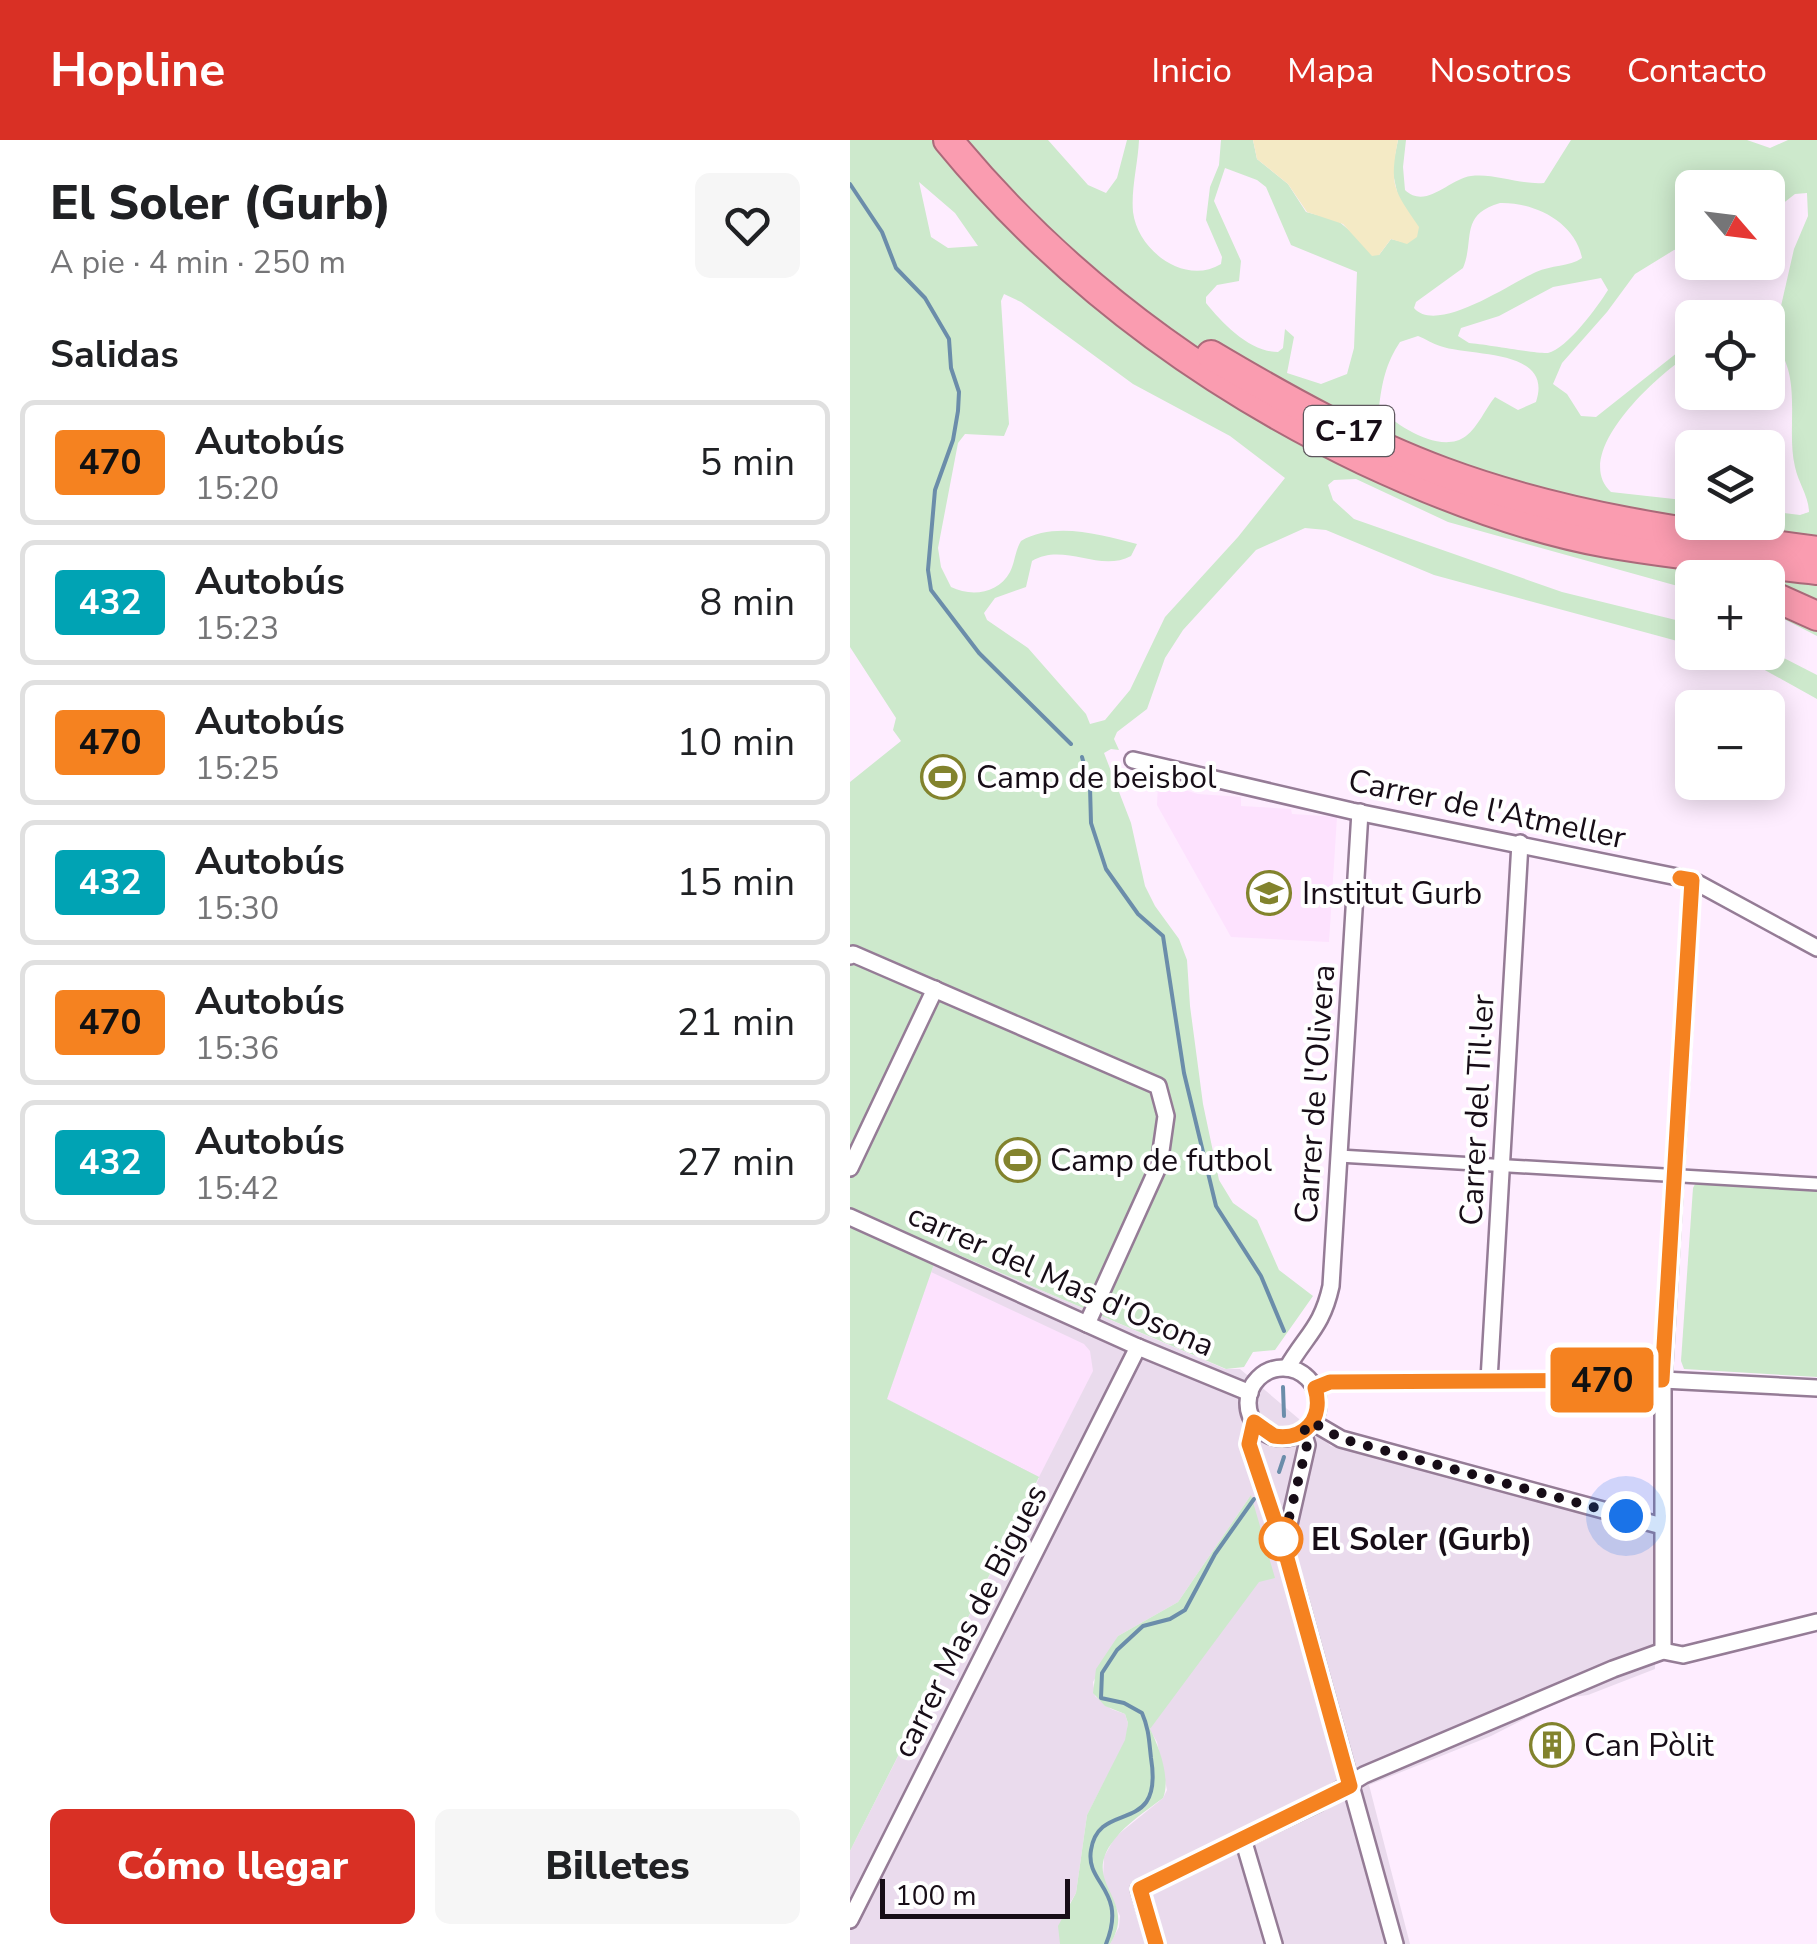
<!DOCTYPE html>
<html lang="es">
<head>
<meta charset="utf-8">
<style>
  body { margin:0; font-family:"Nunito Sans",sans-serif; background:#f6f6f6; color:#202124; height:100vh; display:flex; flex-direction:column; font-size:38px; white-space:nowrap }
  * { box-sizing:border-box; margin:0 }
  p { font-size:32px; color:#757577 }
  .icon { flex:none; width:55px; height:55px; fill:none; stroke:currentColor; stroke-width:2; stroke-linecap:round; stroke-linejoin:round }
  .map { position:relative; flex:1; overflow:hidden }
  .drawer { display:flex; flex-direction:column; background:#fff; width:850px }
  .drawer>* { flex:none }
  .badge { padding:0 20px; border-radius:8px; font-size:35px; line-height:65px }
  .needle { width:65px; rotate:118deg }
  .tools { position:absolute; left:825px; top:30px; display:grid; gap:20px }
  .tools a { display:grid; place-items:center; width:110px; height:110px; border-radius:15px; background:#fff; box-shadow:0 5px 25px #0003; font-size:50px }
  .scale { position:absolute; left:30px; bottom:25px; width:190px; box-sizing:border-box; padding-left:10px; border:5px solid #170d17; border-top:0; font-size:28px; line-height:35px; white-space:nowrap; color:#170d17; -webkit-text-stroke:8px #fff; paint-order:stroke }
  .you { position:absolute; width:50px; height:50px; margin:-25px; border:8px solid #fff; border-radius:50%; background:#1a73e8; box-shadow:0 0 0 15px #1a73e833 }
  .map>.badge { position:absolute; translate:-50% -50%; box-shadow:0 0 0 5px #fff }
  h2 { padding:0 50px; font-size:38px; line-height:90px }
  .round { display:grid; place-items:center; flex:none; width:105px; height:105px; border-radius:15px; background:#f6f6f6 }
  .head { display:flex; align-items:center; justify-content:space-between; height:170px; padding:0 50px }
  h1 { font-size:48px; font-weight:800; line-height:75px }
  .primary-button { display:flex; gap:20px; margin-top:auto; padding:20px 50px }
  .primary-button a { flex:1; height:115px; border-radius:15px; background:#d93025; color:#fff; font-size:40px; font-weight:800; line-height:115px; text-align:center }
  .primary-button a+a { background:#f6f6f6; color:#202124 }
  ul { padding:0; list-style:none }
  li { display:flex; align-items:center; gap:30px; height:125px; margin:0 20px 15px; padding:0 30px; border:5px solid #e0e0e0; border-radius:15px }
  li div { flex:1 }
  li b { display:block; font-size:38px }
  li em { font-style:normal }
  li .badge { min-width:110px; font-weight:700; text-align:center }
  header { display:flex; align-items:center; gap:60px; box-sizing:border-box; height:140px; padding:0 50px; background:#d93025; color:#fff }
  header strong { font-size:48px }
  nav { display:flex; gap:55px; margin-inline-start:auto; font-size:35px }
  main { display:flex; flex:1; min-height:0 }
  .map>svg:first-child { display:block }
  .industrial { fill:#eadbed }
  .built { fill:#fde2fe }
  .green { fill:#cde9cc; fill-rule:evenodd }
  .sand { fill:#f4eac5 }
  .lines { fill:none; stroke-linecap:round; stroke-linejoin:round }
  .stream { stroke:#6b8daa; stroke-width:4 }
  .pedestrian-casing { stroke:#957c96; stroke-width:16 }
  .minor-casing { stroke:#957c96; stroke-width:20 }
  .motorway-casing { stroke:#ab6a7a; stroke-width:32 }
  .pedestrian { stroke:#fff; stroke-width:11 }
  .minor { stroke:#fff; stroke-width:15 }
  .motorway { stroke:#fa9cb0; stroke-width:28 }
  .line-casing { stroke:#fff; stroke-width:22 }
  .line { stroke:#f58220; stroke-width:15 }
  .walk { stroke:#170d17; stroke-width:10; stroke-dasharray:0 18 }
  .stop-dot { fill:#fff; stroke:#f58220; stroke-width:5 }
  .labels { text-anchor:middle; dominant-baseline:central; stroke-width:8; stroke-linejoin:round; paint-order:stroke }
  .shield { fill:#fff; stroke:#5d565d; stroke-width:2.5 }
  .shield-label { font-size:30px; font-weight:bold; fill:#170d17 }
  .poi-label { font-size:32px; fill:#170d17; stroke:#fff; text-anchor:start }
  .street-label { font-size:32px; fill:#170d17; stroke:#fff }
  .stop-label { font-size:32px; font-weight:bold; fill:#170d17; stroke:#fff; text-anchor:start }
</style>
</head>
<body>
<header>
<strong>Hopline</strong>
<nav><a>Inicio</a><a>Mapa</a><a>Nosotros</a><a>Contacto</a></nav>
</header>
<main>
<section class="drawer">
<div class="head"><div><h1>El Soler (Gurb)</h1><p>A pie · 4 min · 250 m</p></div><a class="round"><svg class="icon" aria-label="heart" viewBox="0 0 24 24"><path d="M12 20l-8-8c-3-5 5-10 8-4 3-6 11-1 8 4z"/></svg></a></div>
<h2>Salidas</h2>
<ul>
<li><span class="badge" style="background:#f58220;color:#111">470</span><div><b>Autobús</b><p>15:20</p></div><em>5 min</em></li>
<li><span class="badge" style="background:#00a3b4;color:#fff">432</span><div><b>Autobús</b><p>15:23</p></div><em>8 min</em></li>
<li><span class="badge" style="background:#f58220;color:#111">470</span><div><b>Autobús</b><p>15:25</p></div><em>10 min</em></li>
<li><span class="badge" style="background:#00a3b4;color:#fff">432</span><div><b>Autobús</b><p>15:30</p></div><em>15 min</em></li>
<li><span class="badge" style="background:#f58220;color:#111">470</span><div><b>Autobús</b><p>15:36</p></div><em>21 min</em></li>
<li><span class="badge" style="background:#00a3b4;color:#fff">432</span><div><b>Autobús</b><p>15:42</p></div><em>27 min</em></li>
</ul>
<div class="primary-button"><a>Cómo llegar</a><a>Billetes</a></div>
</section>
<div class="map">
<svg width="967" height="1804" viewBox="0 0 967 1804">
  <rect width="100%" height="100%" fill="#feedff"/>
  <!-- industrial -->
  <polygon class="industrial" points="90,1107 375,1229 390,1229 481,1306 805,1393 805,1529 738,1555 716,1558 641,1596 519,1645 560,1804 260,1804 269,1787 270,1776 253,1738 254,1717 265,1697 313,1658 317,1650 307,1602 300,1590 325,1481 401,1355 328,1462 268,1496 243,1542 245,1556 261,1569 275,1574 278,1583 276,1600 237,1675 226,1753 220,1763 210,1804 0,1804 0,1711 189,1338 37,1259"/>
  <!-- built -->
  <g class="built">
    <polygon points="308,642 348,654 391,657 391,666 441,669 442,674 487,677 479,802 381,797 307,665"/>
    <polygon points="81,1132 234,1204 240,1211 243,1231 189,1337 37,1259"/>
  </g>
  <!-- green -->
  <g class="green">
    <path d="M 0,0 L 198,0 L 238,45 L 256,53 L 267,38 L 277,0 L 289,0 C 288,23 281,49 283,72 C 288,111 335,146 371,124 L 372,117 L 356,80 L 360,47 L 369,25 L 371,0 L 403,0 L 407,19 L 438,44 L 456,72 L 487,80 L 529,115 L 541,99 L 557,103 L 559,75 L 549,61 L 542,29 L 548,0 L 556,0 L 553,27 L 555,50 C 576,70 599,39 621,36 C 645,33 670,45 694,43 L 721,0 L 897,0 L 920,8 L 938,0 L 967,0 L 967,496 L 918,471 L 918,438 L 842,438 L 842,450 L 598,382 L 506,339 L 484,340 L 478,345 L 483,360 L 504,379 L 712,452 L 842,484 L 842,505 L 584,435 L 476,390 L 455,388 L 406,410 L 333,490 L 315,518 L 297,569 L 267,592 L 264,599 L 269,610 L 261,609 L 254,613 L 281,683 L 295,746 L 305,766 L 329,799 L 337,820 L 340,866 L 353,964 L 369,1040 L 383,1063 L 407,1080 L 429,1130 L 463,1156 L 425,1210 L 403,1212 L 394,1227 L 376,1229 L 90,1107 L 37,1259 L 189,1337 L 0,1711 L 0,642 L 51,601 L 43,590 L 46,578 L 0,507 ZM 375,28 L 407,40 L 416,47 L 441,105 L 507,132 L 504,208 L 497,234 L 471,244 L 437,233 L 444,197 L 435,189 L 433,208 L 428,212 C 400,212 373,184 356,163 L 356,157 L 367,145 L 389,141 L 391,121 L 364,61 ZM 69,42 L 105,73 L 128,106 L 98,108 L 81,97 ZM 842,48 L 918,48 L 918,75 L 945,54 L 957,53 L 958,76 L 944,109 L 931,166 L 918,179 L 918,198 C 956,229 935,286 945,327 C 948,342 959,357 959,372 L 950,375 L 918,371 L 918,382 L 842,382 L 842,361 L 761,352 C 719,313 810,232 842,213 L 842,201 L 746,277 L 731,276 L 717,254 L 703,244 L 712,223 L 757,172 L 785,134 L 824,110 L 842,106 ZM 650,63 C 684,62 725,82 732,118 C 719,127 701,125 686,132 C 661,143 587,195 564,168 L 566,162 L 613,128 C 625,99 609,75 650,63 ZM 751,138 L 758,150 C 748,166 717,209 698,213 C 687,214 634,204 619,203 L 608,196 L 611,188 L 649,176 L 703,147 ZM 154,154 L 171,162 L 283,244 L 380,296 L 435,338 L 388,397 L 315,477 L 280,550 L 255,580 L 240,584 L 236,574 L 178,508 L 137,480 L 134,473 L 145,458 L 176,447 L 182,421 C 214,402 249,433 281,416 L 287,404 C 251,395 205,381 171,401 C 165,411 165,422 160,432 C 148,454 121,457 101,447 L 91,427 L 88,408 L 108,303 L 115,294 L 154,296 L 159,284 L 151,161 ZM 568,196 C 576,199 583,204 590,206 C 621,217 704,208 686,262 L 668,270 L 645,257 C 635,269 628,287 616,296 C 591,315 547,286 529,268 C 532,242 536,223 550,202 Z"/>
    <polygon points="918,510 967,535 967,559 895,519 872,513 918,512"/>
    <polygon points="846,1042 967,1048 967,1237 834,1229 831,1221 843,1048"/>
    <path d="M 401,1355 L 425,1438 L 409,1442 L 300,1589 C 309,1606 321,1640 313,1658 C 296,1671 277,1683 264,1700 C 229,1744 289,1758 260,1804 L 210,1804 L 208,1786 L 226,1753 L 237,1675 L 275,1600 L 278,1583 L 275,1574 L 255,1566 L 243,1553 L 246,1529 L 268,1496 L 328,1462 Z"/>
  </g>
  <!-- sand -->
  <path class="sand" d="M 403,0 L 548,0 C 539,46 544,50 569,87 L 567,97 L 557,104 L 541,99 L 529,115 L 522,116 L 493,84 L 457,72 L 438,44 L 407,19 Z"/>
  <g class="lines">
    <!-- stream -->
    <g class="stream">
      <polyline points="0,44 32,92 46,128 75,158 99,199 101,228 109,252 108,271 103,300 85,350 78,430 81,450 129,513 221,604"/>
      <polyline points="232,617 240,647 241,683 256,729 288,774 313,796 334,933 366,1066 411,1136 434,1191"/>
      <polyline points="433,1247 434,1276"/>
      <polyline points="429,1332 434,1317"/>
      <path d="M 256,1804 C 278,1750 235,1744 241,1710 C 249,1658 314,1698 301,1618 C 299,1601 299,1589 292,1573 L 274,1563 L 251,1558 L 252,1533 L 267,1510 L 293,1486 L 320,1479 L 335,1470 L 365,1414 L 404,1359"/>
    </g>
    <!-- pedestrian casing -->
    <g class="pedestrian-casing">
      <polyline id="pedestrian" points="489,1016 967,1044"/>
    </g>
    <!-- minor casing -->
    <g class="minor-casing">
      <g id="minor">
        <polyline points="283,620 502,671 842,740 967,808"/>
        <polyline points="0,816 3,814 308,946 316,976 309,1025 237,1184"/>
        <polyline points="0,1028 85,849"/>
        <polyline points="0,1077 288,1207 400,1253"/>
        <path d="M 437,1228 C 457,1194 472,1187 481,1146 L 510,672"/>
        <circle cx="433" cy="1263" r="35"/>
        <polyline points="639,1240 670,703"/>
        <polyline points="465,1248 480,1242 813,1240 967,1248"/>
        <polyline points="404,1282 399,1303 447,1451 545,1804"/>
        <polyline points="462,1282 491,1299 812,1386"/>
        <polyline points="435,1402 457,1305 453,1292"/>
        <polyline points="813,1511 813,1240 842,740"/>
        <polyline points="393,1699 424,1804"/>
        <polyline points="0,1780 288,1207"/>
        <polyline points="306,1804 289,1749 468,1663 514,1635 763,1529 813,1511 833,1515 967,1482"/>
      </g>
    </g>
    <!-- motorway casing -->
    <g class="motorway-casing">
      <g id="motorway">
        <path d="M 98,0 C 212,139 353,243 514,320 C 591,356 673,388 757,403 C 826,415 897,422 967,430"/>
        <path d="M 361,215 C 435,259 512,302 593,332 C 714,377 840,394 967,411"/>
        <polyline points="918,454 967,476"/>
      </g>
    </g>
    <!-- pedestrian -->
    <use href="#pedestrian" class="pedestrian"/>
    <!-- minor -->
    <use href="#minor" class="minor"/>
    <!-- motorway -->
    <use href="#motorway" class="motorway"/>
  </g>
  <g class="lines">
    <!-- line casing -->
    <g class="line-casing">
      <path id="line" d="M 306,1804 L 290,1749 L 500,1646 L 435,1411 L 399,1304 L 404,1282 L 424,1296 C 455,1301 474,1278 465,1248 L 480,1242 L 812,1240 L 842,740 L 830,738"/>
    </g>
    <!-- line -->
    <use href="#line" class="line"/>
    <!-- walk -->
    <polyline class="walk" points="431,1399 430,1396 435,1411 435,1394 457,1305 453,1292 462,1282 492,1299 776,1376"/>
  </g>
  <!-- icons -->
  <defs>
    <g id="stadium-ring" transform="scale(2.25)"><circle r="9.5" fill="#fff" stroke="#82832d" stroke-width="1.5"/><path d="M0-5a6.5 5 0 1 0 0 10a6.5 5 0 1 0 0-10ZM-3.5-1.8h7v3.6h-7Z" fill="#82832d"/></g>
    <g id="school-ring" transform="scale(2.25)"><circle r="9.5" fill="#fff" stroke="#82832d" stroke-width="1.5"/><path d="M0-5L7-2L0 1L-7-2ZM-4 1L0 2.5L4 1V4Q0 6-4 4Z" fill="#82832d"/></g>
    <g id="building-ring" transform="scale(2.25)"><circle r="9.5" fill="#fff" stroke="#82832d" stroke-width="1.5"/><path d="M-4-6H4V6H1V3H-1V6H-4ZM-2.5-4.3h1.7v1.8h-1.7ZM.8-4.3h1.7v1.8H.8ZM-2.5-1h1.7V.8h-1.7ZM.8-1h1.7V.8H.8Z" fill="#82832d"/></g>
  </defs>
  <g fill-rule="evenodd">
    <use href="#stadium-ring" x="93" y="637"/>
    <use href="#school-ring" x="419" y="753"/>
    <use href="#stadium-ring" x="168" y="1020"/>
    <use href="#building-ring" x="702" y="1605"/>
  </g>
  <!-- markers -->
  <circle class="stop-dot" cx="431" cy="1399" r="20"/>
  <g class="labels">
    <!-- shield labels -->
    <rect class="shield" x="454" y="266" width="90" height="50" rx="8"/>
    <g class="shield-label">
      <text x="499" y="291">C-17</text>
    </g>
    <!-- poi labels -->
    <g class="poi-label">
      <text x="126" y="637">Camp de beisbol</text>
      <text x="452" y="753">Institut Gurb</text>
      <text x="200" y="1020">Camp de futbol</text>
      <text x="734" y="1605">Can Pòlit</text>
    </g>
    <!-- street labels -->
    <g class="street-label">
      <text transform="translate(637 669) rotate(12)">Carrer de l'Atmeller</text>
      <text transform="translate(465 954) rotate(-86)">Carrer de l'Olivera</text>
      <text transform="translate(627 970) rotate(-87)">Carrer del Til·ler</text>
      <text transform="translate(211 1140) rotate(24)">carrer del Mas d'Osona</text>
      <text transform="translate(120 1481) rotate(-63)">carrer Mas de Bigues</text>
    </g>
    <!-- stop labels -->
    <g class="stop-label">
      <text x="461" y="1399">El Soler (Gurb)</text>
    </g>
  </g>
</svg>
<div class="tools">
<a><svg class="needle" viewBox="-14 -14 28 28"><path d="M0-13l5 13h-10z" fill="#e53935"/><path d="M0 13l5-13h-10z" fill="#757577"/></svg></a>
<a><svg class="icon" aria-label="locate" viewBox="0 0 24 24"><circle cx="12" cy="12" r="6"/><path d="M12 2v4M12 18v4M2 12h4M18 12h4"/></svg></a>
<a><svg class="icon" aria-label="layers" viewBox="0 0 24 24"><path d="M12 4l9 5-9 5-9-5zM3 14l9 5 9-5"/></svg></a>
<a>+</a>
<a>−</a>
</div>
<div class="scale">100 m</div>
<div class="you" style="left:776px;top:1376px"></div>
<b class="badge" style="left:752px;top:1240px;background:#f58220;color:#111">470</b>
</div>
</main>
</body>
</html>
